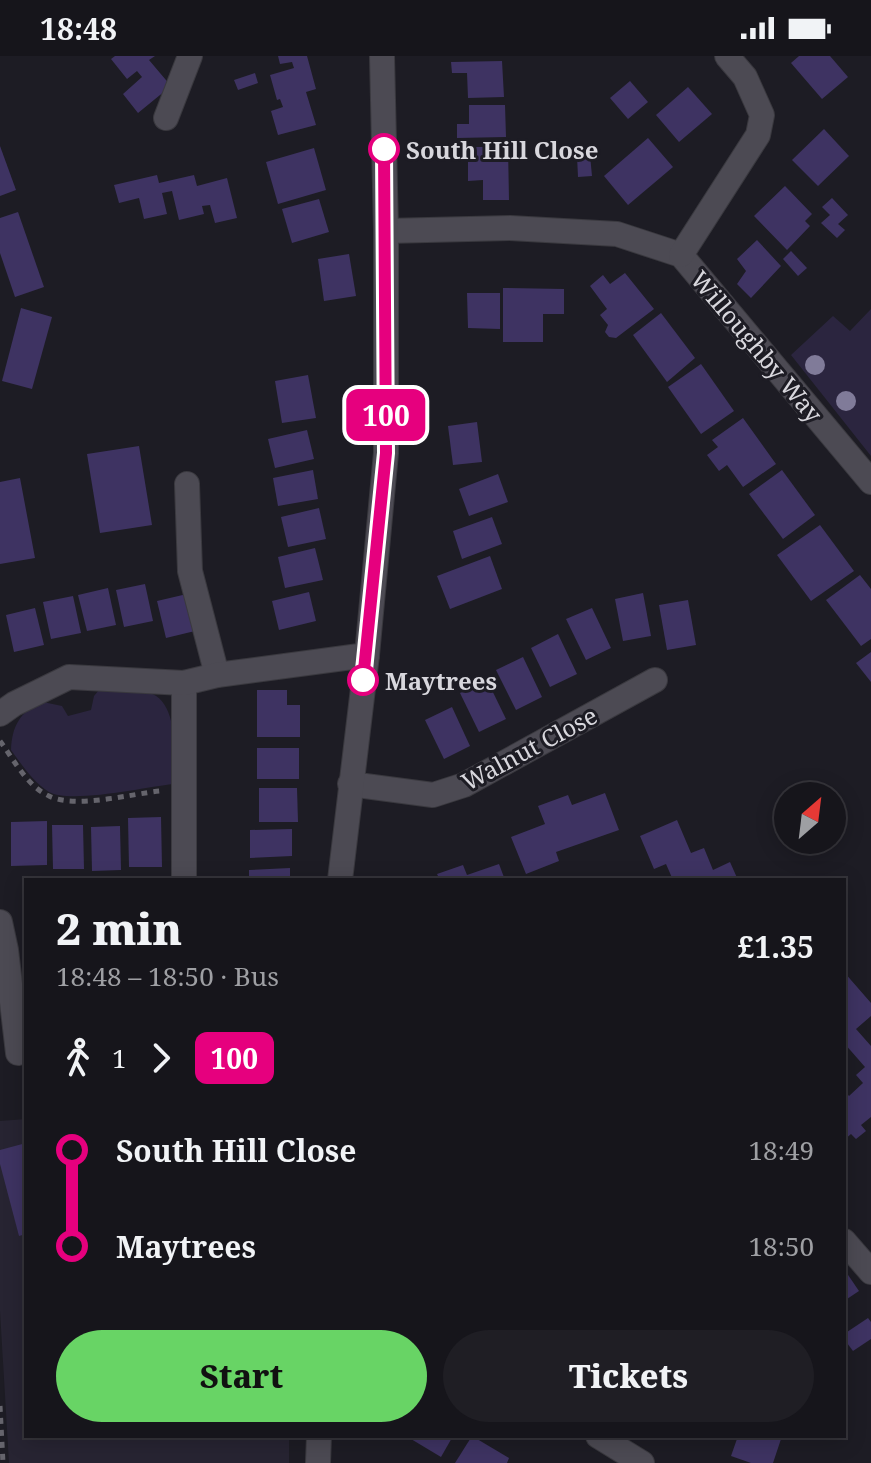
<!DOCTYPE html>
<html lang="en">
<head>
<meta charset="utf-8">
<style>
  body { margin:0; font-family:"Noto Serif",serif; background:#1f1e24; color:#f1f3f6; height:100vh; display:flex; flex-direction:column; font-size:30px; white-space:nowrap }
  * { box-sizing:border-box; margin:0 }
  p { font-size:26px; color:#9e9fa3 }
  .icon { flex:none; width:44px; height:44px; fill:none; stroke:currentColor; stroke-width:2; stroke-linecap:round; stroke-linejoin:round }
  .map { position:relative; flex:1; overflow:hidden }
  .sheet { position:absolute; left:24px; top:822px; width:822px; height:560px; display:flex; flex-direction:column; background:#16151b; border-radius:0px; box-shadow:0 4px 20px #0003,0 0 0 2px #35343a }
  .sheet>* { flex:none }
  .badge { padding:0 16px; border-radius:12px; font-size:28px; line-height:52px }
  .needle { width:52px; rotate:28deg }
  .controls { position:absolute; left:774px; top:726px; display:grid; gap:16px }
  .controls a { display:grid; place-items:center; width:72px; height:72px; border-radius:50%; background:#16151b; box-shadow:0 4px 20px #0003,0 0 0 2px #35343a; font-size:40px }
  .map>.badge { position:absolute; translate:-50% -50%; box-shadow:0 0 0 4px #fff }
  .legs { display:flex; align-items:center; gap:12px; height:88px; padding:0 32px; font-size:26px }
  .legs p { margin-inline-start:auto }
  .summary { display:flex; align-items:center; justify-content:space-between; height:136px; padding:0 32px }
  h1 { font-size:44px; font-weight:800; line-height:60px }
  .button { display:flex; gap:16px; margin-top:auto; padding:16px 32px }
  .button a { flex:1; height:92px; border-radius:48px; background:#68d465; color:#111; font-size:32px; font-weight:800; line-height:92px; text-align:center }
  .button a+a { background:#1f1e24; color:#f1f3f6 }
  ul { padding:0 32px; list-style:none }
  li { display:flex; align-items:center; gap:28px; height:96px; font-size:30px }
  li i { display:grid; place-items:center; width:12px; height:100%; margin:0 10px; background:currentColor }
  li i::after { content:''; width:20px; height:20px; margin:-10px; border:6px solid; border-radius:50%; background:#16151b }
  li p { margin-inline-start:auto }
  li:first-child i { background:linear-gradient(#0000 50%,currentColor 0) }
  li:last-child i { background:linear-gradient(currentColor 50%,#0000 0) }
  .status { display:flex; justify-content:space-between; align-items:center; height:56px; padding:0 40px; background:#16151b; direction:ltr }
  .status svg { height:22px; fill:currentColor }
  .map>svg:first-child { display:block }
  .built { fill:#272432 }
  .green { fill:#2b253f }
  .building { fill:#3e3362 }
  .lines { fill:none; stroke-linecap:round; stroke-linejoin:round }
  .minor-casing { stroke:#3a393f; stroke-width:26 }
  .path { stroke:#65646c; stroke-width:5; stroke-dasharray:6 6; stroke-linecap:butt }
  .minor { stroke:#4c4a53; stroke-width:24 }
  .tree { fill:#807b99 }
  .line-1-casing { stroke:#fff; stroke-width:18 }
  .line-1 { stroke:#e6007e; stroke-width:12 }
  .stop-1-dot { fill:#fff; stroke:#e6007e; stroke-width:4 }
  .labels { text-anchor:middle; dominant-baseline:central; stroke-width:6; stroke-linejoin:round; paint-order:stroke }
  .stop-label { font-size:24px; font-weight:bold; fill:#d8d7dd; stroke:#1d1c24; text-anchor:start }
  .street-label { font-size:24px; fill:#d8d7dd; stroke:#1d1c24 }
</style>
</head>
<body>
<div class="status"><b>18:48</b><svg viewBox="0 0 49 12"><path d="M0 12V9h3v3zM5 12V6h3v6zM10 12V3h3v9zM15 12V0h3v12zM26 1h20v11H26zM47 4h2v5h-2z"/></svg></div>
<div class="map">
<svg width="871" height="1407" viewBox="0 0 871 1407">
  <rect width="100%" height="100%" fill="#1d1c24"/>
  <!-- built -->
  <polygon class="built" points="26,1063 26,1380 289,1380 289,1407 9,1407 0,1255 0,1065"/>
  <!-- green -->
  <g class="green">
    <polygon points="871,253 871,400 791,299 833,260 850,275"/>
    <path d="M 99,634 C 113,634 129,633 143,635 C 182,641 173,700 173,728 C 146,731 71,748 49,736 C 33,726 22,709 11,694 C 12,670 20,655 43,646 L 62,650 L 68,660 L 91,654 L 94,640 Z"/>
  </g>
  <!-- building -->
  <g class="building">
    <polygon points="115,0 155,0 149,4 171,30 138,57 123,38 142,21 137,15 127,23 111,3"/>
    <polygon points="278,0 307,0 316,33 306,36 316,69 278,79 271,55 283,51 280,43 277,44 270,19 294,12 292,6 280,8"/>
    <polygon points="799,0 830,0 848,21 822,43 791,7"/>
    <polygon points="502,5 504,41 468,42 467,17 452,17 451,6"/>
    <polygon points="255,17 258,27 238,34 234,24"/>
    <polygon points="630,25 648,46 628,63 610,42"/>
    <polygon points="688,31 712,58 679,86 656,59"/>
    <polygon points="469,49 505,49 506,81 457,82 457,68 469,68"/>
    <polygon points="824,73 849,100 818,130 792,104"/>
    <polygon points="648,82 673,111 628,149 604,120"/>
    <polygon points="0,90 16,134 0,140"/>
    <polygon points="468,91 508,91 509,144 483,144 483,124 468,125"/>
    <polygon points="314,92 326,134 278,148 266,106"/>
    <polygon points="590,99 592,120 578,121 577,100"/>
    <polygon points="157,119 159,127 194,119 197,130 227,122 237,162 215,167 210,149 202,150 204,158 179,164 172,135 162,137 167,158 144,163 139,142 119,147 114,129"/>
    <polygon points="785,130 812,158 805,165 810,170 787,194 754,160"/>
    <polygon points="832,142 848,159 838,168 845,174 837,182 821,167 830,159 822,151"/>
    <polygon points="319,143 329,176 292,187 282,153"/>
    <polygon points="18,156 44,231 15,241 0,197 0,162"/>
    <polygon points="757,184 781,210 751,242 737,228 746,215 737,203"/>
    <polygon points="791,195 807,212 798,220 783,203"/>
    <polygon points="349,198 356,240 324,245 318,203"/>
    <polygon points="625,217 654,253 616,282 609,281 605,276 608,269 600,259 607,253 590,230 603,219 610,228"/>
    <polygon points="503,232 564,233 564,258 543,258 543,286 503,286"/>
    <polygon points="467,237 500,237 500,273 468,272"/>
    <polygon points="21,252 52,261 32,333 2,325"/>
    <polygon points="661,257 695,302 667,326 633,279"/>
    <polygon points="701,308 734,355 701,378 668,331"/>
    <polygon points="308,319 316,362 282,367 275,325"/>
    <polygon points="743,362 776,408 743,431 727,409 719,415 707,399 718,391 712,384"/>
    <polygon points="477,366 482,406 453,409 448,370"/>
    <polygon points="307,374 314,403 275,412 268,383"/>
    <polygon points="139,390 152,469 100,477 87,398"/>
    <polygon points="313,414 318,443 278,450 273,422"/>
    <polygon points="782,414 815,459 783,483 749,438"/>
    <polygon points="498,418 508,446 469,460 459,433"/>
    <polygon points="20,422 35,502 0,508 0,426"/>
    <polygon points="319,452 326,483 288,491 281,461"/>
    <polygon points="492,461 502,488 462,503 453,475"/>
    <polygon points="820,469 854,515 811,545 777,499"/>
    <polygon points="315,492 323,524 285,532 278,501"/>
    <polygon points="490,500 502,533 450,553 437,520"/>
    <polygon points="860,519 871,533 871,583 861,590 826,544"/>
    <polygon points="145,528 153,565 124,571 116,534"/>
    <polygon points="108,532 116,569 87,575 78,539"/>
    <polygon points="309,536 316,565 279,574 272,545"/>
    <polygon points="643,537 651,580 623,585 615,543"/>
    <polygon points="187,538 195,575 166,582 157,545"/>
    <polygon points="73,540 81,577 51,583 43,546"/>
    <polygon points="688,544 696,589 667,594 659,549"/>
    <polygon points="35,552 44,589 14,596 6,559"/>
    <polygon points="592,552 611,592 586,604 566,563"/>
    <polygon points="558,578 577,618 550,631 531,592"/>
    <polygon points="871,596 871,626 856,607"/>
    <polygon points="523,601 542,641 516,654 496,614"/>
    <polygon points="487,624 506,663 479,676 460,637"/>
    <polygon points="257,634 287,634 287,649 300,649 300,681 257,681"/>
    <polygon points="452,651 470,690 444,703 425,664"/>
    <rect x="257" y="692" width="42" height="31"/>
    <polygon points="259,732 297,732 298,766 259,766"/>
    <polygon points="605,737 619,774 556,796 559,805 526,818 511,781 545,768 538,750 568,739 572,749"/>
    <polygon points="161,761 162,811 129,811 128,762"/>
    <polygon points="677,764 691,797 704,792 713,814 730,806 738,824 673,824 666,808 654,813 640,780"/>
    <polygon points="47,765 47,809 11,810 11,766"/>
    <polygon points="52,769 83,769 84,813 53,813"/>
    <polygon points="120,770 121,814 92,815 91,771"/>
    <polygon points="292,773 292,800 250,802 250,774"/>
    <polygon points="499,808 505,824 440,824 437,818 463,809 467,819"/>
    <polygon points="290,812 290,824 249,824 249,814"/>
    <polygon points="844,916 871,947 871,960 856,973 871,990 871,1061 861,1069 866,1075 856,1083 851,1078 844,1084 844,1034 849,1040 863,1027 856,1019 865,1011 844,987 844,964 846,962 844,959"/>
    <polygon points="26,1087 26,1178 19,1180 0,1108 0,1094"/>
    <polygon points="844,1213 859,1235 844,1245"/>
    <polygon points="868,1262 871,1266 871,1283 853,1295 844,1283 844,1278"/>
    <polygon points="406,1380 453,1380 441,1401"/>
    <polygon points="472,1380 509,1402 507,1407 455,1407"/>
    <polygon points="738,1380 782,1380 773,1407 751,1407 731,1400"/>
  </g>
  <g class="lines">
    <!-- minor casing -->
    <g class="minor-casing">
      <g id="minor">
        <polyline points="166,62 190,0"/>
        <polyline points="386,175 510,172 617,178 681,199 871,426"/>
        <polyline points="681,199 758,79 762,59 745,21 727,0"/>
        <polyline points="187,428 190,515 217,619"/>
        <polyline points="184,627 184,824"/>
        <polyline points="0,658 14,648 69,621 184,627 217,619 367,599"/>
        <polyline points="350,728 433,739 464,729 655,624"/>
        <polyline points="340,824 367,599 386,397 386,175 382,0"/>
        <polyline points="0,866 6,894 18,997"/>
        <polyline points="844,1185 871,1216"/>
        <polyline points="598,1380 642,1407"/>
        <polyline points="318,1407 319,1380"/>
      </g>
    </g>
    <!-- path -->
    <g class="path">
      <path d="M 0,685 C 14,704 27,730 49,740 C 75,753 131,738 160,735"/>
      <polyline points="0,1350 3,1407"/>
    </g>
    <!-- minor -->
    <use href="#minor" class="minor"/>
  </g>
  <!-- trees -->
  <g class="tree">
    <circle cx="815" cy="309" r="10"/>
    <circle cx="846" cy="345" r="10"/>
  </g>
  <g class="lines">
    <!-- line-1 casing -->
    <g class="line-1-casing">
      <polyline id="line-1" points="363,624 386,397 384,93"/>
    </g>
    <!-- line-1 -->
    <use href="#line-1" class="line-1"/>
  </g>
  <!-- markers -->
  <g class="stop-1-dot">
    <circle cx="384" cy="93" r="14"/>
    <circle cx="363" cy="624" r="14"/>
  </g>
  <g class="labels">
    <!-- stop labels -->
    <g class="stop-label">
      <text x="406" y="93">South Hill Close</text>
      <text x="385" y="624">Maytrees</text>
    </g>
    <!-- street labels -->
    <g class="street-label">
      <text transform="translate(757 290) rotate(50)">Willoughby Way</text>
      <text transform="translate(529 692) rotate(-28)">Walnut Close</text>
    </g>
  </g>
</svg>
<div class="controls">
<a><svg class="needle" viewBox="-14 -14 28 28"><path d="M0-13l5 13h-10z" fill="#e53935"/><path d="M0 13l5-13h-10z" fill="#9e9fa3"/></svg></a>
</div>
<b class="badge" style="left:386px;top:359px;background:#e6007e;color:#fff">100</b>
<section class="sheet">
<div class="summary"><div><h1>2 min</h1><p>18:48 – 18:50 · Bus</p></div><b>£1.35</b></div>
<div class="legs"><svg class="icon" aria-label="walk" viewBox="0 0 24 24"><circle cx="13" cy="4" r="2"/><path d="M13 8l-2 6 4 7M11 14l-3 7M7 12l3-4h3l4 4"/></svg>1<svg class="icon" aria-label="forward" viewBox="0 0 24 24"><path d="M9 5l7 7-7 7"/></svg><b class="badge" style="background:#e6007e;color:#fff">100</b></div>
<ul>
<li><i style="color:#e6007e"></i><b>South Hill Close</b><p>18:49</p></li>
<li><i style="color:#e6007e"></i><b>Maytrees</b><p>18:50</p></li>
</ul>
<div class="button"><a>Start</a><a>Tickets</a></div>
</section>
</div>
</body>
</html>
